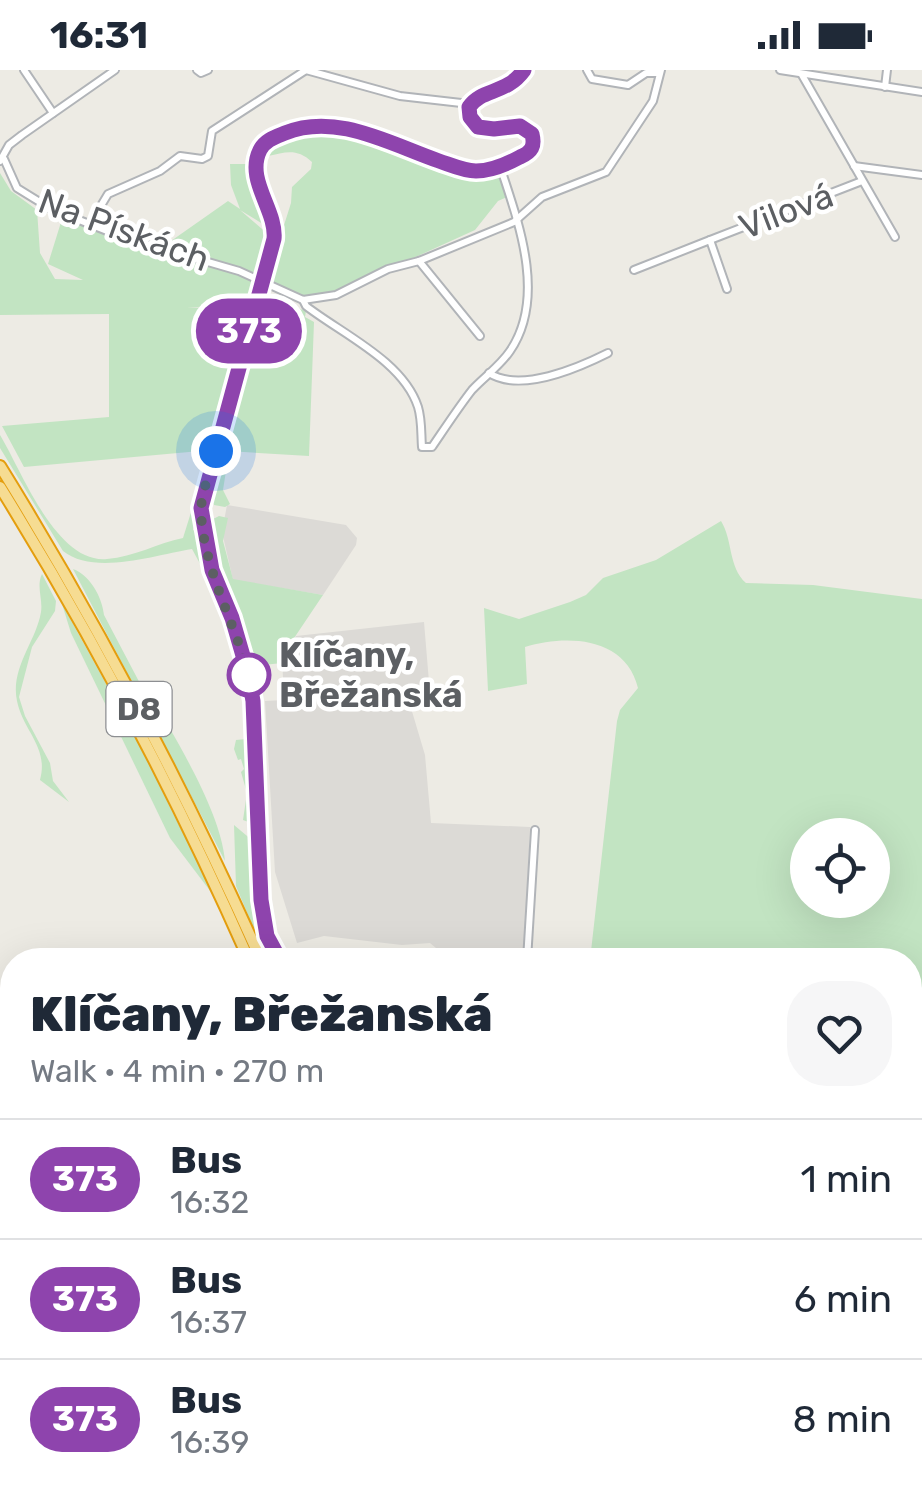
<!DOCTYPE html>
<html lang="en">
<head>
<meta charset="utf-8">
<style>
  body { margin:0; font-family:Rubik,sans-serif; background:#f6f6f7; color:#1f2937; height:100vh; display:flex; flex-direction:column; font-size:38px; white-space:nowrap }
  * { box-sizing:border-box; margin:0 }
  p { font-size:32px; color:#747a83 }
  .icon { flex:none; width:55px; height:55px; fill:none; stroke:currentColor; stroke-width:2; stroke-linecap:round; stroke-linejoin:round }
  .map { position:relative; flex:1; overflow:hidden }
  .sheet { position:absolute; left:0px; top:878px; width:922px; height:552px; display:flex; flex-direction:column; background:#fff; border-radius:40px 40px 0 0; box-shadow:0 10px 40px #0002 }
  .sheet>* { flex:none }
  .badge { padding:0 20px; border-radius:32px; font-size:35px; line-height:65px }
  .controls { position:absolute; left:790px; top:748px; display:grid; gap:20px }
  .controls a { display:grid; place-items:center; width:100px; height:100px; border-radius:50%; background:#fff; box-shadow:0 10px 40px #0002; font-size:50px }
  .you { position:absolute; width:50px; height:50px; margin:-25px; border:8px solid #fff; border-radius:50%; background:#1a73e8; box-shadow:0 0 0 15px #1a73e833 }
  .map>.badge { position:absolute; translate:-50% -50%; box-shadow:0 0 0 5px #fff }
  .round { display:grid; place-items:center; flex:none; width:105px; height:105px; border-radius:40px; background:#f6f6f7 }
  .summary { display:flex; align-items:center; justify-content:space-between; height:170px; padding:0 30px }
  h1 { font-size:48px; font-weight:800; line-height:75px }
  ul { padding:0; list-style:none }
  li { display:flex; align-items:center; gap:30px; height:120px; padding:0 30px; border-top:2px solid #e0e1e3 }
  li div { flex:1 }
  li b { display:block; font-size:38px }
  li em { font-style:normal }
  li .badge { min-width:110px; font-weight:700; text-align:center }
  .status { display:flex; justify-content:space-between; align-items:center; height:70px; padding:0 50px; background:#fff; direction:ltr }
  .status svg { height:28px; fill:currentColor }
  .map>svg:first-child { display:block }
  .industrial { fill:#dcdad6 }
  .green { fill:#c2e4c2; fill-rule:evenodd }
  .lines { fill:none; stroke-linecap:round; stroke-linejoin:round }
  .stream { stroke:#a8d7fa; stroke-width:2.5 }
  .minor-casing { stroke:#b1b4b8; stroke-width:10 }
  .major-casing { stroke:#e9c162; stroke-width:12 }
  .highway-casing { stroke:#e49e0e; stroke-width:14 }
  .minor { stroke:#fff; stroke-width:6 }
  .major { stroke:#faecac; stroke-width:9 }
  .highway { stroke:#f6dc92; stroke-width:10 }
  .minor-bridge-casing { stroke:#b1b4b8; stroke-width:10; stroke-linecap:butt }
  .minor-bridge { stroke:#fff; stroke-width:6 }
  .line-casing { stroke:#fff; stroke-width:22 }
  .line { stroke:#8e44ad; stroke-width:15 }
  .walk { stroke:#5c5f63; stroke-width:10; stroke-dasharray:0 18 }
  .stop-dot { fill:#fff; stroke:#8e44ad; stroke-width:5 }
  .labels { text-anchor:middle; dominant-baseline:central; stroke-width:9; stroke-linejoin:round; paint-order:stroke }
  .shield { fill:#fff; stroke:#8d8f92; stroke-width:2.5 }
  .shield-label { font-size:32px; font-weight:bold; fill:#5c5f63 }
  .street-label { font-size:35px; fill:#5c5f63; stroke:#fff }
  .stop-label { font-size:35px; font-weight:bold; fill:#5c5f63; stroke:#fff; text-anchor:start }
</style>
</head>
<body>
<div class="status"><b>16:31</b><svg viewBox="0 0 49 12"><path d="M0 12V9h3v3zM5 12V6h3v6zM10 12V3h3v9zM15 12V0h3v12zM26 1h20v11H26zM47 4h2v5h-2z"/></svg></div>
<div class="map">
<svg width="922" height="1428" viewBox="0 0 922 1428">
  <rect width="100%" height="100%" fill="#edebe4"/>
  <!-- industrial -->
  <g class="industrial">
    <polygon points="227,435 346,455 357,468 356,475 323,525 233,510 222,462"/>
    <polygon points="424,552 430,624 408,628 425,685 431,753 530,757 524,890 442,890 443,884 430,873 402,875 324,866 297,873 275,802 265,631 284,630 282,586 296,566"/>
  </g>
  <!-- green -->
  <g class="green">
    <path d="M 326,57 L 476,103 L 499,103 L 507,127 L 498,131 L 475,160 L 343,220 L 307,229 L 295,227 L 267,209 L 291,133 L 292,117 L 311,99 L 312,92 C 297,78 286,82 268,86 L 264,81 L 299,60 Z"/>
    <polygon points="230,94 251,94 267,151 266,156 240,140 269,165 258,205 171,176 171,171 228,131 240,139 231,115"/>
    <polygon points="0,103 11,121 37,140 40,183 55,209 83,210 48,194 62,149 257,211 251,232 187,238 251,236 277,231 306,241 305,247 314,252 309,386 211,380 24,397 2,356 109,347 109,244 0,245"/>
    <path d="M 0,365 C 22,401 56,494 107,489 C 134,487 158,473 183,468 L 208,388 L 212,389 L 193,460 L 201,463 L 211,514 L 192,479 C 155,485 94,506 63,481 L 0,378 Z"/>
    <polygon points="220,382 229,382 223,420 230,434 225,437 214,435 211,429"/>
    <polygon points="219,446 228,448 223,471 233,509 323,525 282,586 282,593 253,596 216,498 209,451"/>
    <path d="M 721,451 C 733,470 728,497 746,513 L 813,515 L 922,529 L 922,1264 L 910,1266 L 910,890 L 590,890 L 617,651 L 620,640 L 638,618 C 626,567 567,564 525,577 L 527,614 L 488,621 L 484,538 L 519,549 L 570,532 L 586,525 L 603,508 L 656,490 ZM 808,765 L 872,765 L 872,830 L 808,830 Z"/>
    <path d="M 73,499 C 90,505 102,527 104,545 L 145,623 L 153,629 C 178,673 221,743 225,791 Z"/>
    <path d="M 42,504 L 56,531 L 55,541 L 32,577 L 19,627 L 25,646 L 50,693 L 53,711 L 69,732 L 40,710 C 49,677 23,661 17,631 C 10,598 36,572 41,542 C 43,529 36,516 42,504 Z"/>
    <polygon points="62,534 136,668 214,826 170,768 71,563"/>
    <polygon points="246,669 250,672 251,753 243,750 247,723 241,702 244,699 241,689 238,690 234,679 236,670"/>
    <polygon points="234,755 253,771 260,843 273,885 265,886 236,816"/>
    <polygon points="910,1363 922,1364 922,1428 623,1428 626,1418 910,1418"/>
    <polygon points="33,1418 129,1418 153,1428 27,1428"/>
    <polygon points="194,1418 269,1418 270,1428 196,1428"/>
    <polygon points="277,1418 345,1418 346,1428 278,1428"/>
  </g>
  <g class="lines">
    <!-- stream -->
    <g class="stream">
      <polyline points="58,1418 58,1428"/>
      <polyline points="135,1418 158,1428"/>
    </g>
    <!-- minor casing -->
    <g class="minor-casing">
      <g id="minor">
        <polyline points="24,0 53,43"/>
        <polyline points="197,0 201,3 208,0"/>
        <polyline points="306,0 400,26 470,34"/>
        <polyline points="587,0 592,9 628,15 646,3 659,3"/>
        <polyline points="780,0 922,22"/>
        <polyline points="802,5 895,167"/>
        <polyline points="885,17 887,0"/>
        <polyline points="4,89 17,118 51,139 125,168 239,201 303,230 336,225 388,199 419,191 514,152 542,127 606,102 653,31 661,0"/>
        <polyline points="0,91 9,75 22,65 115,0"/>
        <polyline points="854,96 922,105"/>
        <polyline points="94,146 145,173"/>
        <polyline points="90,154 108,124 160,101 180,86 202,89 208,86 212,61 306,0"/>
        <polyline points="419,191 480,266"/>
        <polyline points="634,200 710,170"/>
        <polyline points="727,219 710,170 862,111"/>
        <path d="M 303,230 L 306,236 C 342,264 403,291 418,337 C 422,350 421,364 422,377 L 432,377 C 445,358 458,338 472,320 C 484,307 500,296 510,281 C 547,227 518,151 500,96"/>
        <path d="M 489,303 C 520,323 578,298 608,283"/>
        <polyline points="299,887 349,884 384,890"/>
        <path d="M 280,890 L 267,865 L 261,830 L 253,631 L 249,603 L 232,548 L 211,500 L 201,439 L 274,169 C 277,133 228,87 280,65 C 295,58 309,54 325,54 L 474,101 L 523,86 L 534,73 L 533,64 L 521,56 C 499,57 471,68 469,37 C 482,18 506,25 524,0"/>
        <polyline points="527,890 535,760"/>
        <polyline points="910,1042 922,1038"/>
        <polyline points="0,1118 12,1113"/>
        <polyline points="0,1243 11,1253"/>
        <polyline points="273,1418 274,1428"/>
      </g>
    </g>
    <!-- major casing -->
    <g class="major-casing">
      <g id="major">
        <polyline points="0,942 12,956"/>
        <polyline points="187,1418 189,1428"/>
      </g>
    </g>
    <!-- highway casing -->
    <g class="highway-casing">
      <g id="highway">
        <path d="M 0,396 C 98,554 185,720 261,890"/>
        <path d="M 0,417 C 94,568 177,727 249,890"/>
        <polyline points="440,1418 443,1428"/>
        <polyline points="451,1418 455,1428"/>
      </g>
    </g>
    <!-- minor -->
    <use href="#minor" class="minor"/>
    <!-- major -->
    <use href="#major" class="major"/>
    <!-- highway -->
    <use href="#highway" class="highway"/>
    <!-- minor-bridge casing -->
    <g class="minor-bridge-casing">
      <polyline id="minor-bridge" points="277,890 299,887"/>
    </g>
    <!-- minor-bridge -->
    <use href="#minor-bridge" class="minor-bridge"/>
  </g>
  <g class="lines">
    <!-- line casing -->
    <g class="line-casing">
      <path id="line" d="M 280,890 L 267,866 L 261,830 L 253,631 L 248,603 L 232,548 L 212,500 L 201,438 L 274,169 C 277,140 245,110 260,80 C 265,70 275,67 285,63 C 336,42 390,74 439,91 C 451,95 464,101 476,101 C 491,101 507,94 520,87 C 532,82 535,76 532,64 L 520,56 L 494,59 L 478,57 L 470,47 L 469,37 C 482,18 506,25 524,0"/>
    </g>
    <!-- line -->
    <use href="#line" class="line"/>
    <!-- walk -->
    <path class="walk" d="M 216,381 C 211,399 201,423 201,441 C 203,498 234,551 249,605"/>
  </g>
  <!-- markers -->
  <circle class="stop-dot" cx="249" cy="605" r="20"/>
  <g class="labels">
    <!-- shield labels -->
    <rect class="shield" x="106.5" y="612" width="65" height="54" rx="8"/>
    <g class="shield-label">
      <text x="139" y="639">D8</text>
    </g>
    <!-- street labels -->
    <g class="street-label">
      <text transform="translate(786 141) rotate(-21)">Vilová</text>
      <text transform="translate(124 160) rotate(20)">Na Pískách</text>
    </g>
    <!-- stop labels -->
    <g class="stop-label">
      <text x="279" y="585">Klíčany,<tspan x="279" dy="40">Břežanská</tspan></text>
    </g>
  </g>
</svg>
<div class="controls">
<a><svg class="icon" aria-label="locate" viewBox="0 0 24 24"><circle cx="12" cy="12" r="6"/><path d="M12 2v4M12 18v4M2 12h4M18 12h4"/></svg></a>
</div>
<div class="you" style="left:216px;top:381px"></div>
<b class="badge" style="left:249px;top:261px;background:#8e44ad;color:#fff">373</b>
<section class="sheet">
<div class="summary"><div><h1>Klíčany, Břežanská</h1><p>Walk · 4 min · 270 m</p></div><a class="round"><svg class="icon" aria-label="heart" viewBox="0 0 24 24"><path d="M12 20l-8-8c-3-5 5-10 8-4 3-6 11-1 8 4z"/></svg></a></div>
<ul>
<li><span class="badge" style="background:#8e44ad;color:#fff">373</span><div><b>Bus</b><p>16:32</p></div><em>1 min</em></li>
<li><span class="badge" style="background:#8e44ad;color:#fff">373</span><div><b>Bus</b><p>16:37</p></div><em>6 min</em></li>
<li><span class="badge" style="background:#8e44ad;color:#fff">373</span><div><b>Bus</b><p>16:39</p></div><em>8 min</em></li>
</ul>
</section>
</div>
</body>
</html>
